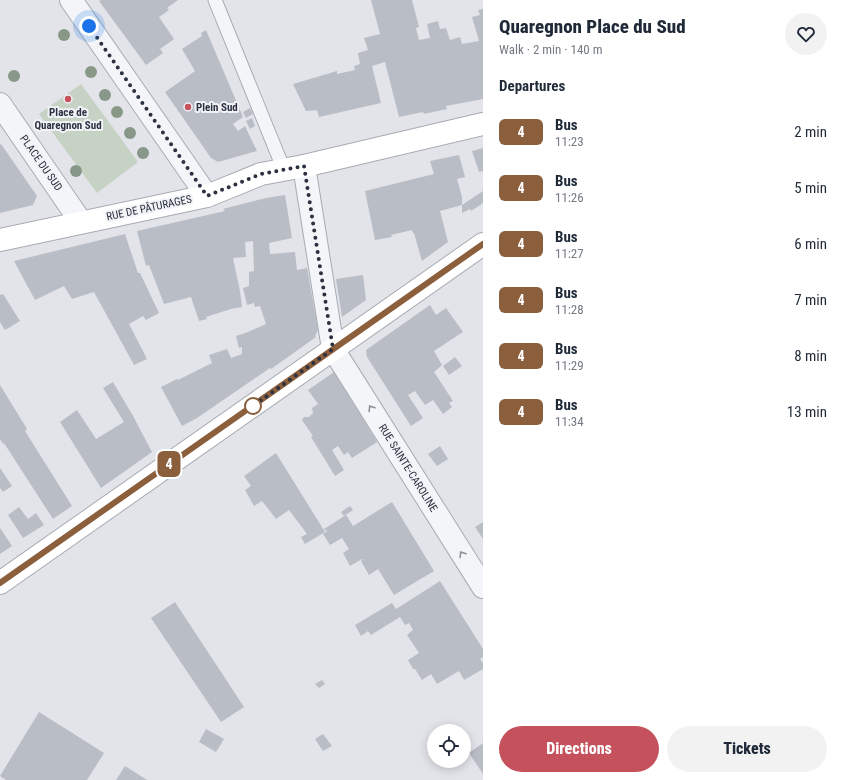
<!DOCTYPE html>
<html lang="en">
<head>
<meta charset="utf-8">
<style>
  body { margin:0; font-family:"Roboto Condensed",sans-serif; background:#f2f2f3; color:#1f2937; height:100vh; display:flex; flex-direction:column; font-size:15px; white-space:nowrap }
  * { box-sizing:border-box; margin:0 }
  p { font-size:13px; color:#747a83 }
  .icon { flex:none; width:22px; height:22px; fill:none; stroke:currentColor; stroke-width:2; stroke-linecap:round; stroke-linejoin:round }
  .map { position:relative; flex:1; overflow:hidden }
  .details { display:flex; flex-direction:column; background:#fff; width:360px }
  .details>* { flex:none }
  .badge { padding:0 8px; border-radius:6px; font-size:14px; line-height:26px }
  .buttons { position:absolute; left:427px; top:724px; display:grid; gap:8px }
  .buttons a { display:grid; place-items:center; width:44px; height:44px; border-radius:50%; background:#fff; box-shadow:0 2px 10px #0003; font-size:20px }
  .you { position:absolute; width:20px; height:20px; margin:-10px; border:3px solid #fff; border-radius:50%; background:#1a73e8; box-shadow:0 0 0 6px #1a73e833 }
  .map>.badge { position:absolute; translate:-50% -50%; box-shadow:0 0 0 2px #fff }
  h2 { padding:0 16px; font-size:15px; line-height:36px }
  .round { display:grid; place-items:center; flex:none; width:42px; height:42px; border-radius:21px; background:#f2f2f3 }
  .overview { display:flex; align-items:center; justify-content:space-between; height:68px; padding:0 16px }
  h1 { font-size:19px; font-weight:800; line-height:30px }
  .action { display:flex; gap:8px; margin-top:auto; padding:8px 16px }
  .action a { flex:1; height:46px; border-radius:24px; background:#c4515b; color:#fff; font-size:16px; font-weight:800; line-height:46px; text-align:center }
  .action a+a { background:#f2f2f3; color:#1f2937 }
  ul { padding:0; list-style:none }
  li { display:flex; align-items:center; gap:12px; height:56px; padding:0 16px }
  li div { flex:1 }
  li b { display:block; font-size:15px }
  li em { font-style:normal }
  li .badge { min-width:44px; font-weight:700; text-align:center }
  main { display:flex; flex:1; min-height:0 }
  .map>svg:first-child { display:block }
  .green { fill:#c6d2c4 }
  .building { fill:#b9bdc6 }
  .lines { fill:none; stroke-linecap:round; stroke-linejoin:round }
  .lane-casing { stroke:#a7abb3; stroke-width:15 }
  .street-casing { stroke:#a7abb3; stroke-width:24 }
  .secondary-casing { stroke:#a7abb3; stroke-width:24 }
  .lane { stroke:#f4f5f8; stroke-width:13 }
  .street { stroke:#f4f5f8; stroke-width:22 }
  .secondary { stroke:#fff; stroke-width:22 }
  .tree { fill:#889888 }
  .oneway { stroke:#90939c }
  .line-casing { stroke:#fff; stroke-width:9 }
  .line { stroke:#8b5e3c; stroke-width:6 }
  .walk { stroke:#2b3140; stroke-width:4; stroke-dasharray:0 7.2 }
  .poi-dot { fill:#c4515b; stroke:#f1f3f7; stroke-width:1.5 }
  .stop-dot { fill:#fff; stroke:#8b5e3c; stroke-width:2 }
  .labels { text-anchor:middle; dominant-baseline:central; stroke-width:4; stroke-linejoin:round; paint-order:stroke }
  .poi-label { font-size:11px; font-weight:bold; fill:#2b3140; stroke:#f1f3f7; text-anchor:start }
  .street-label { font-size:11px; fill:#2b3140; stroke:#f1f3f7 }
</style>
</head>
<body>
<main>
<div class="map">
<svg width="483" height="780" viewBox="0 0 483 780">
  <rect width="100%" height="100%" fill="#e2e4e9"/>
  <!-- green -->
  <polygon class="green" points="81,84 138,162 97,193 39,114"/>
  <!-- building -->
  <g class="building">
    <polygon points="101,0 178,0 167,8 169,10 159,17 174,39 160,49 163,53 146,65 99,1"/>
    <polygon points="371,0 412,0 419,27 416,28 419,40 430,38 427,24 438,21 440,29 446,28 450,40 460,37 462,44 479,41 472,17 480,15 478,10 483,9 483,99 446,106 447,109 424,114 423,112 399,117 385,62 372,66 381,103 319,117 317,110 306,111 293,84 337,71 337,74 355,70 354,66 360,64 358,53 368,50 364,38 380,34"/>
    <polygon points="206,30 243,117 233,124 238,131 245,126 257,151 218,162 211,158 165,92 195,71 182,49 202,36 201,33"/>
    <polygon points="250,108 253,114 246,118 243,112"/>
    <polygon points="252,118 255,126 250,129 246,121"/>
    <polygon points="1,144 37,196 33,205 0,213 0,145"/>
    <polygon points="483,148 483,171 479,172 472,151"/>
    <polygon points="459,155 465,177 457,179 462,197 462,205 483,191 483,203 471,211 470,209 462,213 462,205 440,211 448,242 422,261 414,233 413,233 412,230 391,235 392,237 375,240 365,191 434,174 430,161"/>
    <polygon points="285,195 292,238 269,243 270,254 295,252 297,270 307,268 318,330 315,336 316,337 271,369 270,368 197,418 182,426 161,387 177,379 178,380 212,363 209,355 227,349 231,358 242,354 242,347 239,348 236,336 248,332 266,324 260,306 255,307 254,303 247,305 243,288 249,286 249,272 254,271 253,241 245,242 246,257 233,258 240,291 242,307 231,309 206,317 207,319 199,321 191,297 164,304 149,265 146,266 137,231 225,211 223,209 266,198"/>
    <polygon points="125,234 138,273 140,273 159,313 146,320 143,316 129,324 147,359 134,365 94,292 72,299 64,286 35,300 14,261"/>
    <polygon points="363,275 366,300 342,317 336,279"/>
    <polygon points="3,294 20,321 5,330 0,322 0,295"/>
    <polygon points="430,305 436,315 446,308 463,332 434,351 442,365 434,372 453,401 449,403 452,407 443,414 433,400 425,405 415,391 408,395 423,418 411,426 367,357 366,350"/>
    <polygon points="455,357 462,366 449,375 443,366"/>
    <polygon points="334,372 377,442 352,458 348,452 344,455 338,446 332,450 344,470 335,476 311,437 313,436 302,420 304,417 309,417 313,413 312,408 318,404 308,390"/>
    <polygon points="113,382 133,416 152,452 101,488 60,422 77,410 96,439 124,422 103,388"/>
    <polygon points="0,385 27,429 25,431 72,506 53,519 4,443 3,444 0,439"/>
    <polygon points="440,446 448,459 437,466 428,454"/>
    <polygon points="276,453 325,532 305,544 301,537 307,534 289,510 276,519 262,501 254,506 245,490 251,486 244,476"/>
    <polygon points="0,468 12,486 3,492 0,488"/>
    <polygon points="392,502 434,571 394,595 378,569 369,575 361,561 363,559 362,559 350,566 343,553 349,549 342,538 330,545 323,534 326,532 328,535 326,532 328,530 326,531 324,529 346,515 353,526"/>
    <polygon points="350,506 353,510 344,516 341,512"/>
    <polygon points="19,507 28,519 36,513 44,525 23,538 8,515"/>
    <polygon points="483,522 483,539 475,527"/>
    <polygon points="0,528 12,546 0,554"/>
    <polygon points="440,581 483,649 483,657 480,659 483,663 483,669 464,680 459,671 437,684 431,674 422,680 415,669 413,669 408,660 419,653 407,635 413,630 409,623 405,625 400,617 371,635 368,631 361,636 355,625 392,603 396,609"/>
    <polygon points="175,602 244,707 221,722 151,618"/>
    <polygon points="322,680 325,684 319,688 315,684"/>
    <polygon points="39,712 104,753 87,780 6,780 0,776"/>
    <polygon points="206,729 224,739 216,752 199,742"/>
    <polygon points="323,734 332,746 323,751 315,739"/>
    <polygon points="483,743 483,774 469,753"/>
    <polygon points="125,766 147,780 116,780"/>
  </g>
  <g class="lines">
    <!-- lane casing -->
    <g class="lane-casing">
      <polyline id="lane" points="215,0 284,170"/>
    </g>
    <!-- street casing -->
    <g class="street-casing">
      <g id="street">
        <polyline points="71,0 207,196"/>
        <polyline points="0,104 81,222"/>
        <polyline points="304,166 333,349 483,587"/>
      </g>
    </g>
    <!-- secondary casing -->
    <g class="secondary-casing">
      <g id="secondary">
        <polyline points="0,240 207,196 261,174 304,166 483,124"/>
        <polyline points="0,583 483,244"/>
      </g>
    </g>
    <!-- lane -->
    <use href="#lane" class="lane"/>
    <!-- street -->
    <use href="#street" class="street"/>
    <!-- secondary -->
    <use href="#secondary" class="secondary"/>
  </g>
  <!-- trees -->
  <g class="tree">
    <circle cx="64" cy="35" r="6"/>
    <circle cx="91" cy="72" r="6"/>
    <circle cx="14" cy="76" r="6"/>
    <circle cx="105" cy="95" r="6"/>
    <circle cx="117" cy="112" r="6"/>
    <circle cx="130" cy="133" r="6"/>
    <circle cx="143" cy="153" r="6"/>
    <circle cx="76" cy="171" r="6"/>
  </g>
  <!-- one-way arrows -->
  <defs><path id="oneway-chevron" d="M-2-3.5L2.5 0L-2 3.5" fill="none" stroke-width="1.6" stroke-linecap="round" stroke-linejoin="round"/></defs>
  <g class="oneway">
    <use href="#oneway-chevron" transform="translate(371 408) rotate(-122)"/>
    <use href="#oneway-chevron" transform="translate(462 554) rotate(-122)"/>
  </g>
  <g class="lines">
    <!-- line casing -->
    <g class="line-casing">
      <polyline id="line" points="0,583 483,244"/>
    </g>
    <!-- line -->
    <use href="#line" class="line"/>
    <!-- walk -->
    <polyline class="walk" points="89,26 207,196 261,174 304,166 333,349 253,406"/>
  </g>
  <!-- markers -->
  <g class="poi-dot">
    <circle cx="68" cy="99" r="4"/>
    <circle cx="188" cy="107" r="4"/>
  </g>
  <circle class="stop-dot" cx="253" cy="406" r="8"/>
  <g class="labels">
    <!-- poi labels -->
    <g class="poi-label">
      <text x="196" y="107">Plein Sud</text>
      <text x="68" y="112" text-anchor="middle">Place de<tspan x="68" dy="13">Quaregnon Sud</tspan></text>
    </g>
    <!-- street labels -->
    <g class="street-label">
      <text transform="translate(41 163) rotate(55)">PLACE DU SUD</text>
      <text transform="translate(149 208) rotate(-12)">RUE DE PÂTURAGES</text>
      <text transform="translate(408 468) rotate(58)">RUE SAINTE-CAROLINE</text>
    </g>
  </g>
</svg>
<div class="buttons">
<a><svg class="icon" aria-label="locate" viewBox="0 0 24 24"><circle cx="12" cy="12" r="6"/><path d="M12 2v4M12 18v4M2 12h4M18 12h4"/></svg></a>
</div>
<div class="you" style="left:89px;top:26px"></div>
<b class="badge" style="left:169px;top:464px;background:#8b5e3c;color:#fff">4</b>
</div>
<section class="details">
<div class="overview"><div><h1>Quaregnon Place du Sud</h1><p>Walk · 2 min · 140 m</p></div><a class="round"><svg class="icon" aria-label="heart" viewBox="0 0 24 24"><path d="M12 20l-8-8c-3-5 5-10 8-4 3-6 11-1 8 4z"/></svg></a></div>
<h2>Departures</h2>
<ul>
<li><span class="badge" style="background:#8b5e3c;color:#fff">4</span><div><b>Bus</b><p>11:23</p></div><em>2 min</em></li>
<li><span class="badge" style="background:#8b5e3c;color:#fff">4</span><div><b>Bus</b><p>11:26</p></div><em>5 min</em></li>
<li><span class="badge" style="background:#8b5e3c;color:#fff">4</span><div><b>Bus</b><p>11:27</p></div><em>6 min</em></li>
<li><span class="badge" style="background:#8b5e3c;color:#fff">4</span><div><b>Bus</b><p>11:28</p></div><em>7 min</em></li>
<li><span class="badge" style="background:#8b5e3c;color:#fff">4</span><div><b>Bus</b><p>11:29</p></div><em>8 min</em></li>
<li><span class="badge" style="background:#8b5e3c;color:#fff">4</span><div><b>Bus</b><p>11:34</p></div><em>13 min</em></li>
</ul>
<div class="action"><a>Directions</a><a>Tickets</a></div>
</section>
</main>
</body>
</html>
